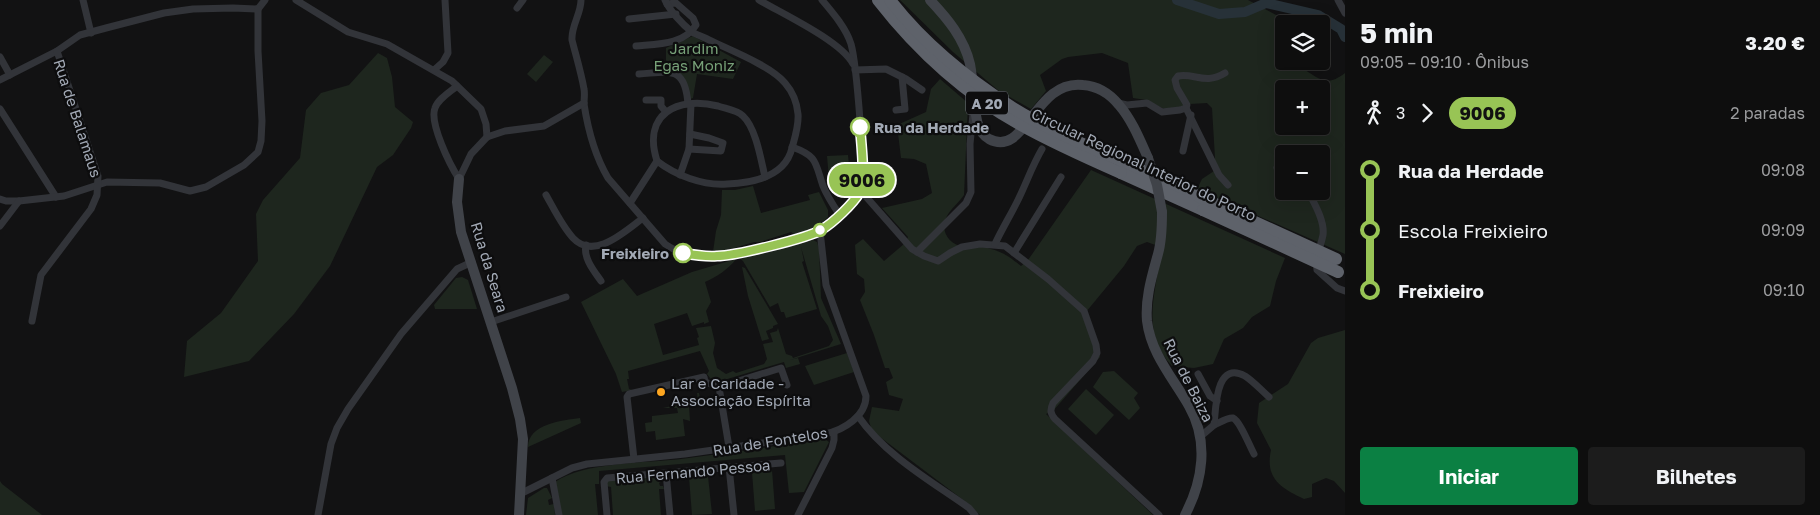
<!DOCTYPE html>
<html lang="pt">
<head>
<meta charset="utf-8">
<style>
  body { margin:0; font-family:"Golos Text",sans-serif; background:#1c1c1c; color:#f1f3f6; height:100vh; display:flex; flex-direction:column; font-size:19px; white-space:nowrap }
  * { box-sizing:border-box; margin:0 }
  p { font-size:16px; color:#9b9c9e }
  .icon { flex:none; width:28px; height:28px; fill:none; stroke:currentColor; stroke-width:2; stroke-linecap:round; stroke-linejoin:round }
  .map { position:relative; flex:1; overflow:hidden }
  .sheet { display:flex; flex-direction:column; background:#0e0e0e; width:475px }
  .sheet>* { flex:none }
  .badge { padding:0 10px; border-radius:16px; font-size:18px; line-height:32px }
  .controls { position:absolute; left:1275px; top:15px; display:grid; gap:10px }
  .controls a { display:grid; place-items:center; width:55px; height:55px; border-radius:5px; background:#0e0e0e; box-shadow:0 5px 20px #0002,0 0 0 1px #2e2e2e; font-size:25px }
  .map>.badge { position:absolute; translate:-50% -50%; box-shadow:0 0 0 2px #fff }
  .legs { display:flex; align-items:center; gap:8px; height:55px; padding:0 15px; font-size:16px }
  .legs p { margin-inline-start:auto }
  .headline { display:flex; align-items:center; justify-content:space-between; height:85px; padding:0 15px }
  h1 { font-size:28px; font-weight:700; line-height:38px }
  .primary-button { display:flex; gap:10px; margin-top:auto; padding:10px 15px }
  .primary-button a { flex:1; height:58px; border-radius:5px; background:#0b8043; color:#fff; font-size:20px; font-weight:700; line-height:58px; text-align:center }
  .primary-button a+a { background:#1c1c1c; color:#f1f3f6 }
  ul { padding:0 15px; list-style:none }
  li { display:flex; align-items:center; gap:18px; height:60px; font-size:19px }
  li i { display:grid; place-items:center; width:8px; height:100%; margin:0 6px; background:currentColor }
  li i::after { content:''; width:12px; height:12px; margin:-6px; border:4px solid; border-radius:50%; background:#0e0e0e }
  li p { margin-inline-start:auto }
  li:first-child i { background:linear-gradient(#0000 50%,currentColor 0) }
  li:last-child i { background:linear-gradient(currentColor 50%,#0000 0) }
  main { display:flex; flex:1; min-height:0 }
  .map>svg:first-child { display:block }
  .green { fill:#1e261e; fill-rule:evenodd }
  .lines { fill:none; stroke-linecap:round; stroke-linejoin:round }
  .river { stroke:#273138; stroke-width:10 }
  .street { stroke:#323439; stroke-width:7 }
  .secondary { stroke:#404349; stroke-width:10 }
  .highway { stroke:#5e626a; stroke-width:12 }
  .secondary-bridge { stroke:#404349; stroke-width:10 }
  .highway-bridge { stroke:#5e626a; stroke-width:12 }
  .line-1-casing { stroke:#fff; stroke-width:11 }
  .line-1 { stroke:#98c455; stroke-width:8 }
  .stop-1-dot { fill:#fff; stroke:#98c455; stroke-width:2.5 }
  .poi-dot { fill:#fda620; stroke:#0d0d0e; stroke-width:2 }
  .labels { text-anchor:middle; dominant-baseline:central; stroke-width:4.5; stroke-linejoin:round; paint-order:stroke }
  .shield { fill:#0d0d0e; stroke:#757a83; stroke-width:1 }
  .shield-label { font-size:14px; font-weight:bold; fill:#a2a9b5 }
  .park-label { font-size:15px; fill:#77a178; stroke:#0d0d0e }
  .street-label { font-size:15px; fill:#a2a9b5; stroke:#0d0d0e }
  .stop-label { font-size:15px; font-weight:bold; fill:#a2a9b5; stroke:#0d0d0e; text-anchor:start }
  .poi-label { font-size:15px; fill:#a2a9b5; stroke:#0d0d0e; text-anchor:start }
</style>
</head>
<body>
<main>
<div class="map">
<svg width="1345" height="515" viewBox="0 0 1345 515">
  <rect width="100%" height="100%" fill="#121213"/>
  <!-- green -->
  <g class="green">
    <path d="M 900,0 L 1248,0 L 1293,24 L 1284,24 L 1284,61 L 1304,61 L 1305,70 C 1322,81 1328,86 1345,73 L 1345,254 L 1197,189 L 1202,179 L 1214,171 L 1215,158 L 1212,108 L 1207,103 L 1190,104 L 1176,108 L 1162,108 L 1146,100 L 1133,98 L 1128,63 L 1102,53 L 1068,57 L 1062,59 L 1040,75 L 1046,91 L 1031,109 L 999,91 L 953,52 ZM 1284,89 L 1321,89 L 1321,126 L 1284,126 ZM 1284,154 L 1321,154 L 1321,191 L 1284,191 Z"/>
    <path d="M 693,36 L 741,62 L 733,79 L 697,74 L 693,98 L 690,99 C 687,83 684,71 666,68 L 666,48 Z"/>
    <polygon points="378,53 387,58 392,77 395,107 413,122 411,128 393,155 377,167 330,266 294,314 249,361 184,377 187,341 221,313 258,261 256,214 263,200 300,158 306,110 321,93 349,85"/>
    <polygon points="544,55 553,62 536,82 527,74"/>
    <path d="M 940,79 L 968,103 L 964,195 C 959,202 950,210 947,216 C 939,230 949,245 964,247 C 973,248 982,246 991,249 C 1003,252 1011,258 1021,266 L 1028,260 L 1091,170 L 1285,258 L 1276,281 L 1270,306 L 1252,317 L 1243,328 L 1224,339 L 1213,364 L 1194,368 L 1172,366 C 1138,330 1158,290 1161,247 L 1147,242 L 1137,246 L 1124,266 L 1086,312 L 1100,357 L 1053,411 L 1046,414 L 1153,515 L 980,515 L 970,505 L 872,431 L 869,421 L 872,407 L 899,411 L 903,399 L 889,395 L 886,382 L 893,378 L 889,368 L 885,368 L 874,335 L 860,300 L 865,292 L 864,279 L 857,274 L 855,245 L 863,239 L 884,261 L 904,244 L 908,237 L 882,208 L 922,199 L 932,193 L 926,164 L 914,159 L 901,158 L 897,125 L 926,112 L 931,89 Z"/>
    <polygon points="848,155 850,177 829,179 827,156"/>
    <path d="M 753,186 L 761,213 L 810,200 L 808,195 L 819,192 L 828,210 L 828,217 C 819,227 807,231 794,234 L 791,232 L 760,242 L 754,242 L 721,252 L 713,252 L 716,231 L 721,215 L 722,190 L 735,190 Z"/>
    <path d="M 813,240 L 817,242 L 819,248 L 821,298 L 841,344 L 790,360 L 798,358 L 800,364 L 786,368 L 784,362 L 714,383 L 707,374 L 709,371 L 700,351 L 628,371 L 629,379 L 627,379 L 629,389 L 632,390 L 622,392 L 616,374 L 581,302 L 623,279 L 637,296 L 692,272 L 736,259 C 729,269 716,277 705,282 L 711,302 L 706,311 L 709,322 L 704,324 L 704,322 L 692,326 L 687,313 L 654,324 L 663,355 L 699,345 L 697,338 L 699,337 L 696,328 L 711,326 L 715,343 L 713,353 L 717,368 L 726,374 L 733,371 L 736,373 L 764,364 L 767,359 L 763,344 L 773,342 L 770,333 L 777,331 L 778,328 L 786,354 L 792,356 L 793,358 L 829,346 L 833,340 L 828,326 L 821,316 L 801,247 L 804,261 L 802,262 L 817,309 L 786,318 L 784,312 L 781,312 L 778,303 L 770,307 L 743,261 L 739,258 Z"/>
    <polygon points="742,267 745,268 778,324 773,326 773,328 766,331 769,339 762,341 748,296"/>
    <polygon points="462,277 468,280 477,309 435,309 434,305 456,278"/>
    <path d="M 1345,330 L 1345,493 L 1334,481 L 1326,478 L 1312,484 L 1312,497 L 1304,499 C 1280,488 1265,478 1271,450 L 1257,423 L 1259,403 L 1288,384 L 1311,343 L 1318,338 Z"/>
    <polygon points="847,353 854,372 814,385 805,366"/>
    <polygon points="1114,371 1138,393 1134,398 1140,408 1129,420 1093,387 1103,372"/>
    <polygon points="1086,389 1114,415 1096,435 1068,409"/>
    <polygon points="697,393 699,393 701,404 689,406 690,421 683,419 685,436 656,440 655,431 646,432 645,423 652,422 652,416 678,413 677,408 663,408 698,400"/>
    <path d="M 580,418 L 581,423 L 528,447 C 528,424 563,420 580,418 Z"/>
    <path d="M 825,439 L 829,442 L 804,492 L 789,493 L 785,455 L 599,471 L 599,484 L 595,484 L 598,515 L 561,515 L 555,482 C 584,462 646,463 681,459 C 729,453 777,446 825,439 Z"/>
    <polygon points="772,470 775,509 755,511 752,472"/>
    <polygon points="661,476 663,477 663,481 659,483 660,486 663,486 664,489 659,489 661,515 613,515 611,487 606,486 605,481"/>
    <polygon points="708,476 712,514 692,515 689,477"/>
    <polygon points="0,481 2,484 42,515 0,515"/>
    <polygon points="544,488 547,488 552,498 548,500 549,505 554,504 555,515 526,515 528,498"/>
  </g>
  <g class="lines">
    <!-- river -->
    <polyline class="river" points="1177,0 1219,14 1245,12 1266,3 1318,15 1341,29 1345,37"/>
    <!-- street -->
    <g class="street">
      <polyline points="83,0 91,33"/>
      <polyline points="296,0 348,32 387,44 452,81 481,109 486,124 487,137"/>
      <path d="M 581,0 C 581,14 571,26 572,40 C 576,56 581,72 584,89 C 585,94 584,99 584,104 C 588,130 595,156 608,178 L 665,244 C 697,267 740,253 775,244 C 789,240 805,237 819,231 C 830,226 854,203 860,192 C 867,180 856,62 851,44 C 846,28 833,13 822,0"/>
      <path d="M 759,0 C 783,14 841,41 853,64"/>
      <polyline points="1338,0 1345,13"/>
      <polyline points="517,8 523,0"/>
      <polyline points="629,19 676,14"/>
      <path d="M 636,46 C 657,44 684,45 696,25 L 693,18 L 676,3 L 667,4"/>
      <polyline points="0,57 10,75"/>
      <polyline points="434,70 443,62 448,53 445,0"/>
      <polyline points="855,70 886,69 906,79 922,90"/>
      <path d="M 639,74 C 670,72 685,65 688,104"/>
      <polyline points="0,80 57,51 80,35 106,28 164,13 193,9 233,8 258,9 265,0"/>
      <path d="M 457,86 C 450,92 438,99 435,108 C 429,123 450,165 459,179 L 471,154 L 487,137 L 505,131 L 544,126 L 584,103"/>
      <polyline points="646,100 661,100 661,106 666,112"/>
      <path d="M 1118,103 L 1127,105 L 1147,103 L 1162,112 L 1180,110 L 1186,108 L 1187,105 L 1177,88 L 1175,80 L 1178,76 C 1195,73 1205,85 1225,73"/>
      <polyline points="1186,108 1219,175 1228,185"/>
      <polyline points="0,109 56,197"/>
      <polyline points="896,110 905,109 902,77"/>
      <path d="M 792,147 C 818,156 815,163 823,186 C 827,196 833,205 839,214"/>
      <polyline points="689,149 721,151 723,143 709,138 690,134"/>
      <polyline points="1183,151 1191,115"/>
      <path d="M 657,161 C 675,175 703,186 727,184 C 753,183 785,177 792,148 C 795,137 799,125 798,114 C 797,103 792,91 785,83 C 771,66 730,50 709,40 C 704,37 697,35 692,32 C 682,24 670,11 665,0"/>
      <polyline points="1277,168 1284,165"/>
      <polyline points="680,175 689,149 691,104"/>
      <path d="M 861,191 L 912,249 L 924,256 L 938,261 L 950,253 L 962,247 L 980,244 L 1005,246 L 1048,279 L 1084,311 L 1096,345 L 1097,353 L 1093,361 L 1053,403 C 1050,410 1050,413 1055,419 L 1159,515"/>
      <path d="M 1308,191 C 1314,203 1325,221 1323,235 C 1320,251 1315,252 1317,270 L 1337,288 L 1345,291"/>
      <path d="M 546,195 C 554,209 562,226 573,238 C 594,261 625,231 643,218"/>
      <polyline points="0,199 6,201 19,201 64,196 107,182 160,183 190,191 206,187 244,165 258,152 261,141 262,121 258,51 258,9"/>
      <path d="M 630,203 L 657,161 C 642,114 677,96 718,106 C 727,109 737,110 743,116 C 756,128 761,160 765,177"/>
      <polyline points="0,226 19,201"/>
      <path d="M 995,244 C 1002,229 1010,216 1017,202 C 1026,184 1032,166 1042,149"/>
      <path d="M 586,245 C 583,258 594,271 601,281"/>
      <polyline points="917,252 966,203 971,192 970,144 973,114"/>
      <polyline points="1014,253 1061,177"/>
      <polyline points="32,321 41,275 91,209 97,195 98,176 57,51"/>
      <polyline points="491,322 566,297"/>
      <polyline points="1198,374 1210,396 1217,401"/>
      <polyline points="719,387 781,368 787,385"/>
      <polyline points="719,387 729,447"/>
      <path d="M 858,416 C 886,456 931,481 969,508 L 975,515"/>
      <path d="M 1214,425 C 1219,423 1228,417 1233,418 C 1240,421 1250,447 1254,454"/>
      <path d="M 1201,436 L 1214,425 C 1216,409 1215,360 1245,376 C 1253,381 1261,390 1269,397"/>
      <polyline points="634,459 627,397 629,394 704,377 705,382 719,387"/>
      <polyline points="729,467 734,515"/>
      <polyline points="666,473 670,515"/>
      <polyline points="552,478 559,515"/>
      <path d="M 520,494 L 572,468 L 587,464 L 685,454 L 825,434 C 844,430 866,416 866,396 L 826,285 L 820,231"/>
      <polyline points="318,515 331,444 337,428 348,409 401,334 457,269 472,262"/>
      <polyline points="607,515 604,482 607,478 781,463"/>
      <polyline points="798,515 832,448 834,440 834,432"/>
    </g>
    <!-- secondary -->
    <g class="secondary">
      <path d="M 930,0 C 947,18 964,38 970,64 C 972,75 973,86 974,98 C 976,112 975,131 989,139 C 1026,159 1034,79 1083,85 C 1097,86 1110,94 1119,105 C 1132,120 1140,140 1148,158"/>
      <polyline points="459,179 457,202 461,232 512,388 520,419 523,439 519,515"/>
      <path d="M 1162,212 C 1162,226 1162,240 1158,254 C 1152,276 1145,298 1147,321 C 1151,354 1173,378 1189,406 C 1209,441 1203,481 1185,515"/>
    </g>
    <!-- highway -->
    <g class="highway">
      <polyline points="1122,161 1198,196"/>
      <polyline points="1121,173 1203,210"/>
    </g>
    <!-- secondary-bridge -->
    <polyline class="secondary-bridge" points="1148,158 1157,185 1162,212"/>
    <!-- highway-bridge -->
    <g class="highway-bridge">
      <path d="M 878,0 C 917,50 965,94 1021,125 C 1053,143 1087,158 1121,173"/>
      <path d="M 890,0 C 923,43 968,79 1013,108 C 1047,129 1085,145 1122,161"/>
      <polyline points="1198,196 1336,259"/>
      <polyline points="1203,210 1338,272"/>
    </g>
  </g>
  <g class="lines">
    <!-- line-1 casing -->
    <g class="line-1-casing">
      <path id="line-1" d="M 683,253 C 694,255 706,257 717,256 C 735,256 808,238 821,230 C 833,223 853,204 860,192 C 866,182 861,141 860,127"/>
    </g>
    <!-- line-1 -->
    <use href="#line-1" class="line-1"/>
  </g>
  <!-- markers -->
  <g class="stop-1-dot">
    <circle cx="860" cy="127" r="9"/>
    <circle cx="820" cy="230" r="6"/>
    <circle cx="683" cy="253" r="9"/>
  </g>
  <circle class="poi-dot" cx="661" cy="392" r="5"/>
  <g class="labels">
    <!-- shield labels -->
    <rect class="shield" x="966" y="91.5" width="42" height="23" rx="4"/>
    <g class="shield-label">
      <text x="987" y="103">A 20</text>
    </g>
    <!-- park labels -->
    <g class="park-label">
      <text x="694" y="48">Jardim<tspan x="694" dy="17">Egas Moniz</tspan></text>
    </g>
    <!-- street labels -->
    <g class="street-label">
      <text transform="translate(78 118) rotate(72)">Rua de Balamaus</text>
      <text transform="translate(1144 164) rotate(25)">Circular Regional Interior do Porto</text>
      <text transform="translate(490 267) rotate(73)">Rua da Seara</text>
      <text transform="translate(1189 380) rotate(63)">Rua de Baiza</text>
      <text transform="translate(770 441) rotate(-9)">Rua de Fontelos</text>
      <text transform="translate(693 471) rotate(-5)">Rua Fernando Pessoa</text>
    </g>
    <!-- stop labels -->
    <g class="stop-label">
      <text x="874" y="127">Rua da Herdade</text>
      <text x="669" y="253" text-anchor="end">Freixieiro</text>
    </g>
    <!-- poi labels -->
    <g class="poi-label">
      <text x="671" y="383">Lar e Caridade -<tspan x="671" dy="17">Associação Espírita</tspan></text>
    </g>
  </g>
</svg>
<div class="controls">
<a><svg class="icon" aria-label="layers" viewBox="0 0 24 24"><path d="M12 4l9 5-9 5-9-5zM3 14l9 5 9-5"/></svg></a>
<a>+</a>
<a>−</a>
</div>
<b class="badge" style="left:862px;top:180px;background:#98c455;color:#111">9006</b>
</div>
<section class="sheet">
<div class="headline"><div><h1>5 min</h1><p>09:05 – 09:10 · Ônibus</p></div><b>3.20 €</b></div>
<div class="legs"><svg class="icon" aria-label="walk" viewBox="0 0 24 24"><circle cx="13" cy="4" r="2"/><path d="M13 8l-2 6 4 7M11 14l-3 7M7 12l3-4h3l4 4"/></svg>3<svg class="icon" aria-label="forward" viewBox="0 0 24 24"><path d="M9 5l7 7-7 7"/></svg><b class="badge" style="background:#98c455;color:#111">9006</b><p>2 paradas</p></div>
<ul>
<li><i style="color:#98c455"></i><b>Rua da Herdade</b><p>09:08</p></li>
<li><i style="color:#98c455"></i><span>Escola Freixieiro</span><p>09:09</p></li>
<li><i style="color:#98c455"></i><b>Freixieiro</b><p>09:10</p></li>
</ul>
<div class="primary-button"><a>Iniciar</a><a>Bilhetes</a></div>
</section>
</main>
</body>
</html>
